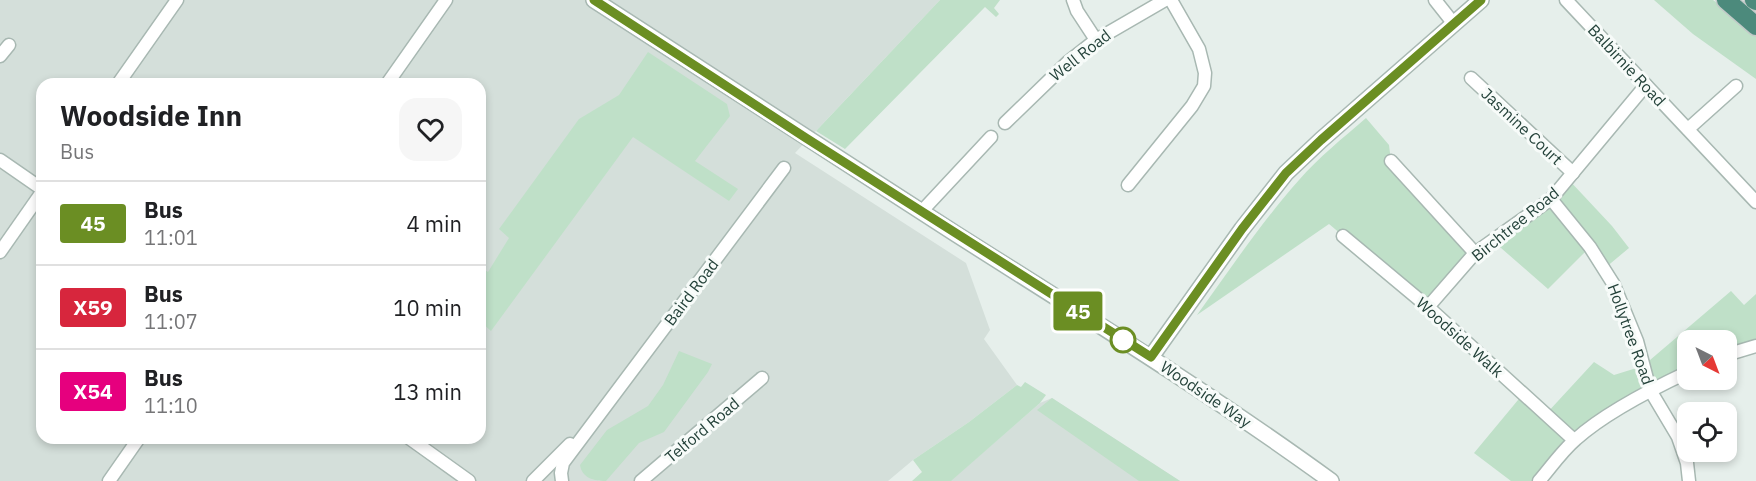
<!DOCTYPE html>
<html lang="en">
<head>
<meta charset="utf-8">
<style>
  body { margin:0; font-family:"IBM Plex Sans",sans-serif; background:#f6f6f6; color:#202124; height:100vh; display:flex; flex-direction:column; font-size:22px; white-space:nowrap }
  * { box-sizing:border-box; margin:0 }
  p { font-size:20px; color:#757577 }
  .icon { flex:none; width:33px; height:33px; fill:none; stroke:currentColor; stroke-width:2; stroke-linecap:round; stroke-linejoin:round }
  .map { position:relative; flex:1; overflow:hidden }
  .drawer { position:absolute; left:36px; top:78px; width:450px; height:366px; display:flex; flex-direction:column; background:#fff; border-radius:18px; box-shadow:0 3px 9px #0003 }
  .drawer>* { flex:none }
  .badge { padding:0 12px; border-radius:4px; font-size:21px; line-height:39px }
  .needle { width:39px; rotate:138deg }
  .buttons { position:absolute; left:1677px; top:330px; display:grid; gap:12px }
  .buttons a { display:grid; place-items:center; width:60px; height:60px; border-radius:12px; background:#fff; box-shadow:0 3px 9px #0003; font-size:30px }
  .map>.badge { position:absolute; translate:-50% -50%; box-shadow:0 0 0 3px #fff }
  .round { display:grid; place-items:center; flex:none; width:63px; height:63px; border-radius:18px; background:#f6f6f6 }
  .summary { display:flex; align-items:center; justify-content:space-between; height:102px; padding:0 24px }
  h1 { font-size:28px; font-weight:700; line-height:45px }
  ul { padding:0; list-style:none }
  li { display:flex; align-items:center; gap:18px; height:84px; padding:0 24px; border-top:2px solid #e0e0e0 }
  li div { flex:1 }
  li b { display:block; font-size:22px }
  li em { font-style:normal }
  li .badge { min-width:66px; font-weight:700; text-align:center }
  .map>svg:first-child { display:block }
  .built { fill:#d4dfda; fill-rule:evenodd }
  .green { fill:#bfe0c8 }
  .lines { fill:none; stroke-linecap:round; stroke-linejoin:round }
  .minor-casing { stroke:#a8b8b2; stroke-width:15 }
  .tertiary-casing { stroke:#a8b8b2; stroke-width:18 }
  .trunk-casing { stroke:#c2cac8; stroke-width:21 }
  .minor { stroke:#fff; stroke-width:12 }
  .tertiary { stroke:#fff; stroke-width:15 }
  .trunk { stroke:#4c8a7c; stroke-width:18 }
  .line-casing { stroke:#fff; stroke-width:14 }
  .line { stroke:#6b8e23; stroke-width:9 }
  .stop-dot { fill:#fff; stroke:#6b8e23; stroke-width:3 }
  .labels { text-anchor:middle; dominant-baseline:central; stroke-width:6; stroke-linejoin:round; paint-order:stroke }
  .street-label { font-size:16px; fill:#24423a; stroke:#f7fbf9 }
</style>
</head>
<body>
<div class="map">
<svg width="1756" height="481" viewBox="0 0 1756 481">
  <rect width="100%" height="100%" fill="#e6efeb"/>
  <!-- built -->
  <g class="built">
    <path d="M 0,0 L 940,0 L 795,153 L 966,263 L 990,330 L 984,339 L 1017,385 L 969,422 L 913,460 L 888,481 L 0,481 ZM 42,84 L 480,84 L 480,438 L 42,438 Z"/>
    <polygon points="1052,398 1180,481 950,481 1040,403"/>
  </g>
  <!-- green -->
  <g class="green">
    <polygon points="940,0 1000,0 994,8 999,14 996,17 985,7 845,149 816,131"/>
    <polygon points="1654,0 1713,0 1756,32 1756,79 1693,34"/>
    <polygon points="648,52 727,104 730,116 695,161 738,189 729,201 633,137 491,331 480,321 480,267 488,272 509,238 499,229 579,119 619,95"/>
    <path d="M 1366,118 L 1389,145 L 1391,161 L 1475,253 L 1428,307 L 1329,224 L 1197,315 C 1230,269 1261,223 1299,180 C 1319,157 1343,138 1366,118 Z"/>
    <polygon points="1568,179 1612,226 1629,248 1605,268 1590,247 1548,289 1493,241"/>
    <polygon points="1731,291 1744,305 1756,294 1756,346 1727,355 1726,340 1688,340 1687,372 1588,429 1539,481 1511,481 1474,453 1523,394 1546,414 1594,362 1614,375 1643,366"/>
    <path d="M 679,351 L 712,364 L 708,372 L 664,432 L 639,443 L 606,481 C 594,481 582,478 580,465 L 607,430 L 648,406 L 663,385 Z"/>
    <polygon points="1025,382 1046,395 1040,403 951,481 912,481 922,472 913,460 969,422 1017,385 1021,387"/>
    <polygon points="1052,398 1180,481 1139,481 1037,410"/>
  </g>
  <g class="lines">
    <!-- minor casing -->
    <g class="minor-casing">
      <g id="minor">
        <polyline points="1073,0 1077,11 1096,40"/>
        <polyline points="1435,0 1454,24"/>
        <polyline points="1566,0 1756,202"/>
        <polyline points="0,56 9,45"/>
        <polyline points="1471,78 1573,173"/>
        <polyline points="118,84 177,0"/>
        <polyline points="387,84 446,0"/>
        <polyline points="1005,123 1068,62 1096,40 1165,0"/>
        <polyline points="1688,129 1736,86"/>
        <polyline points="0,160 42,189"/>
        <polyline points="1391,161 1475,253"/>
        <polyline points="1128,185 1192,106 1204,86 1205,73 1199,49 1171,0"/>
        <polyline points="1551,199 1590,247 1614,285 1637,341 1650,390 1678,437 1687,463 1689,481"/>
        <polyline points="922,211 991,137"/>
        <polyline points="1343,236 1428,307 1574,440"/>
        <polyline points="0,252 42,192"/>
        <polyline points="1428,307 1475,253 1551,199 1646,85"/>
        <polyline points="1726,355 1756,346"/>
        <polyline points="409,438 469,481"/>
        <polyline points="109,481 139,438"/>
        <polyline points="533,481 570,444"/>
        <polyline points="562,481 561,473 563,463 784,168"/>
        <polyline points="641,481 762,378"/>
        <path d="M 1539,481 C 1551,467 1562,451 1576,439 C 1605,413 1652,389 1688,372"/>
      </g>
    </g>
    <!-- tertiary casing -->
    <g class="tertiary-casing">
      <g id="tertiary">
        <path d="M 594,0 C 715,77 835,156 956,234 C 1082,314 1210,393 1331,481"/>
        <polyline points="1151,357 1242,229 1286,173 1321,140 1481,0"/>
      </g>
    </g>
    <!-- trunk casing -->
    <g class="trunk-casing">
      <g id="trunk">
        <polyline points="1726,0 1756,26"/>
        <polyline points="1754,0 1756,1"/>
      </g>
    </g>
    <!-- minor -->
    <use href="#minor" class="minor"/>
    <!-- tertiary -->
    <use href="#tertiary" class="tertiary"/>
    <!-- trunk -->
    <use href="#trunk" class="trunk"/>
  </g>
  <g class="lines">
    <!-- line casing -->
    <g class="line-casing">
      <polyline id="line" points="594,0 806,138 1151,357 1242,229 1286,173 1321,140 1481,0"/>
    </g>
    <!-- line -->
    <use href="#line" class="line"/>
  </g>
  <!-- markers -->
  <circle class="stop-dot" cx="1123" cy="340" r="12"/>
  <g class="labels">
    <!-- street labels -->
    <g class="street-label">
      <text transform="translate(1080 55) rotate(-38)">Well Road</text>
      <text transform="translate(1627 65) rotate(47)">Balbirnie Road</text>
      <text transform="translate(1522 126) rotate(43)">Jasmine Court</text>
      <text transform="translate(1515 224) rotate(-39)">Birchtree Road</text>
      <text transform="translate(691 292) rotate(-53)">Baird Road</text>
      <text transform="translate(1631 334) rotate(70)">Hollytree Road</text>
      <text transform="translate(1460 337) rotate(42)">Woodside Walk</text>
      <text transform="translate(1206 394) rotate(34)">Woodside Way</text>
      <text transform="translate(702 430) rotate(-40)">Telford Road</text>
    </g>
  </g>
</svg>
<div class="buttons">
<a><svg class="needle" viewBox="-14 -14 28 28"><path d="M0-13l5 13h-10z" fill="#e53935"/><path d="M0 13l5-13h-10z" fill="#757577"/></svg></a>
<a><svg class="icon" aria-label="locate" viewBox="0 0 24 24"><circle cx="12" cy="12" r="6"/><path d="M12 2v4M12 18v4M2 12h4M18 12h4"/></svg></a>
</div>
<b class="badge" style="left:1078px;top:311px;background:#6b8e23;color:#fff">45</b>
<section class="drawer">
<div class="summary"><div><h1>Woodside Inn</h1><p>Bus</p></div><a class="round"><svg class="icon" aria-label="heart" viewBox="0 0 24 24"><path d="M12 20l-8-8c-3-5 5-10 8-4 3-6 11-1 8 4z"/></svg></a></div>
<ul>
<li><span class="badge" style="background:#6b8e23;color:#fff">45</span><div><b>Bus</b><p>11:01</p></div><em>4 min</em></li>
<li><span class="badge" style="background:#d7263d;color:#fff">X59</span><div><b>Bus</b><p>11:07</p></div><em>10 min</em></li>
<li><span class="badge" style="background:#e6007e;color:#fff">X54</span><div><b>Bus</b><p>11:10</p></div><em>13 min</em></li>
</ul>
</section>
</div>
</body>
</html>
